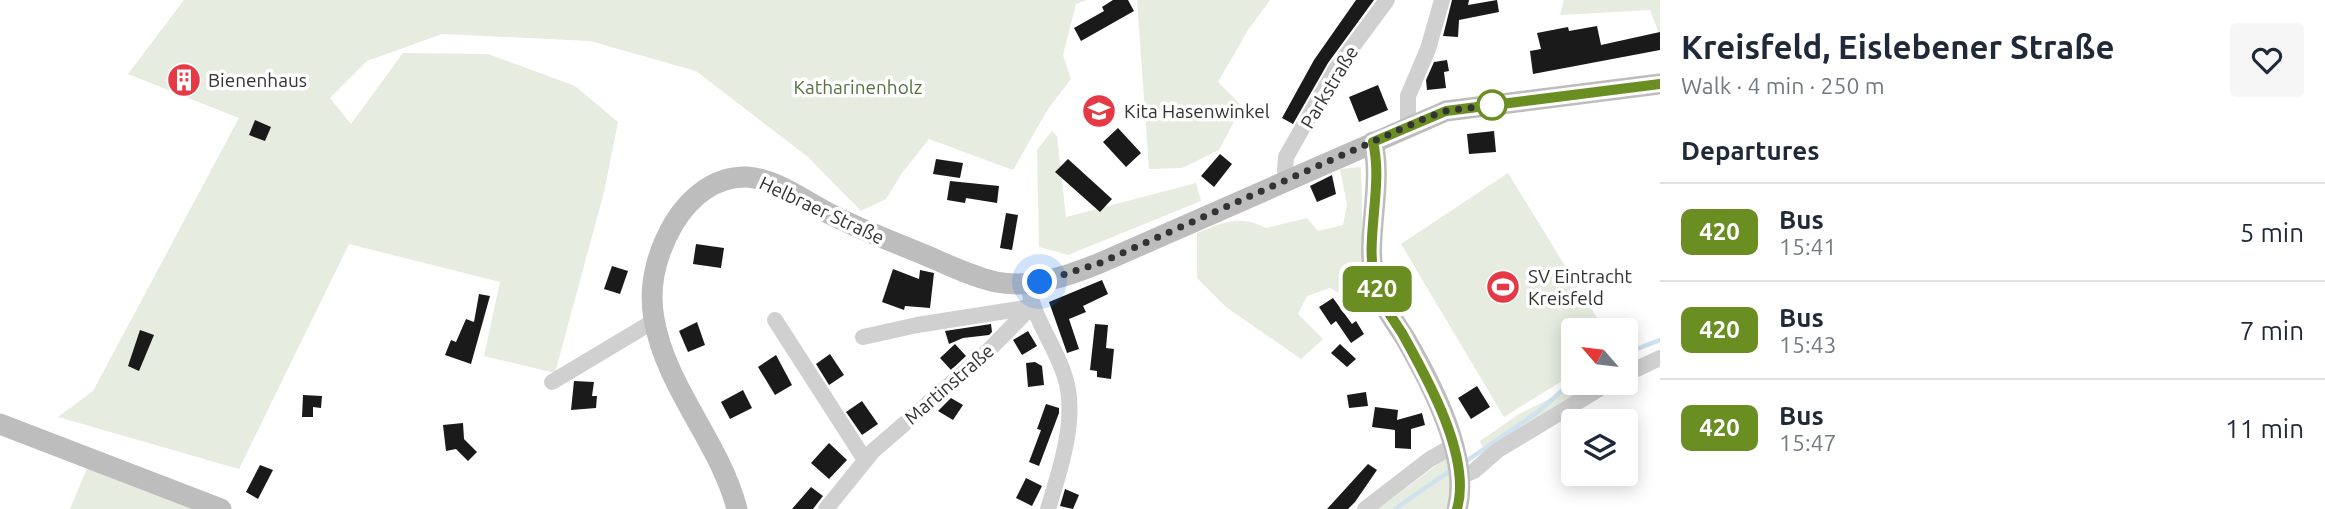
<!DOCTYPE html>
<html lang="en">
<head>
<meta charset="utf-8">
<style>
  body { margin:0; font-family:Ubuntu,sans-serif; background:#f6f6f7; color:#1f2937; height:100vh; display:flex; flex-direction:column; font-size:26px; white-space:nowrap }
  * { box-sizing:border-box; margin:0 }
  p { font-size:23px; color:#747a83 }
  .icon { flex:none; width:38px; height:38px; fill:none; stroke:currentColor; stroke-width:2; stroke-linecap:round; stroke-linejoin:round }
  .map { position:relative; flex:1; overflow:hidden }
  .panel { display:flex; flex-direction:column; background:#fff; width:665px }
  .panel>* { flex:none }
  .badge { padding:0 14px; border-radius:10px; font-size:24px; line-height:46px }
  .needle { width:46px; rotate:298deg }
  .fabs { position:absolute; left:1561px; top:318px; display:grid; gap:14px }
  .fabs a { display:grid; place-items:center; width:77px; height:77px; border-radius:7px; background:#fff; box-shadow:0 4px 18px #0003; font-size:35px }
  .you { position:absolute; width:35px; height:35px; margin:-18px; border:5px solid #fff; border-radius:50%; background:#1a73e8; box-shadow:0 0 0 10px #1a73e833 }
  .map>.badge { position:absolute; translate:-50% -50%; box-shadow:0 0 0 4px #fff }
  h2 { padding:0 21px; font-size:26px; line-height:63px }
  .round { display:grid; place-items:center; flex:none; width:74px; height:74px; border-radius:7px; background:#f6f6f7 }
  .overview { display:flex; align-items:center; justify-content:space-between; height:119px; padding:0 21px }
  h1 { font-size:33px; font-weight:600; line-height:52px }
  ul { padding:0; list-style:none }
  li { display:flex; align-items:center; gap:21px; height:98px; padding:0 21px; border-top:2px solid #e0e1e3 }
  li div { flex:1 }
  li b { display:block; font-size:26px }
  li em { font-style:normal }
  li .badge { min-width:77px; font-weight:700; text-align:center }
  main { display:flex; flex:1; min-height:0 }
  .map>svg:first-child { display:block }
  .green { fill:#e6ecdf }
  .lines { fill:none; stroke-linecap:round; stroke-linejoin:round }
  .stream { stroke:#cfe2ee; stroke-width:4.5 }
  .building { fill:#1a1a1a }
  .street { stroke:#d0d0d0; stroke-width:16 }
  .secondary { stroke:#bdbdbd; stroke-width:21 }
  .line-casing { stroke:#fff; stroke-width:16 }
  .line { stroke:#6b8e23; stroke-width:10 }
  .walk { stroke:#333; stroke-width:7; stroke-dasharray:0 12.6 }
  .stop-dot { fill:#fff; stroke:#6b8e23; stroke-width:3.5 }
  .labels { text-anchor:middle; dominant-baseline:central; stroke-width:7; stroke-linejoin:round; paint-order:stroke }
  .poi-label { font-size:19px; fill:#333; stroke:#fff; text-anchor:start }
  .park-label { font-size:19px; fill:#56703f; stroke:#fff }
  .street-label { font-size:19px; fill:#333; stroke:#fff }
</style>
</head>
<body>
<main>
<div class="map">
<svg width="1660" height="509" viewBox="0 0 1660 509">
  <rect width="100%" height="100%" fill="#fff"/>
  <!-- green -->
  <g class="green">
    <polygon points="184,0 1087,0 1076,4 1063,55 1071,79 1048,109 1013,170 929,139 902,173 886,199 861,211 808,157 696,71 590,41 442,34 367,61 330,98 351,124 403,53 488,54 575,86 618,122 604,192 555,373 484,356 500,282 349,244 239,469 58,417 93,391 239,118 128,74"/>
    <polygon points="1137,0 1270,0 1248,30 1218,82 1242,106 1219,150 1182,168 1149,169"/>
    <polygon points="1564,0 1660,0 1660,36 1650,10 1560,15"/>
    <polygon points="1052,131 1057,136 1066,217 1196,183 1201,201 1068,255 1039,247 1037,150"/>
    <path d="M 1361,167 L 1363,247 L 1356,303 L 1330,288 L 1307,296 L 1298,314 L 1323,339 L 1301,359 L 1226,307 L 1197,278 L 1197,233 C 1223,223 1239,214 1266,228 L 1307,218 L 1318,231 L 1343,225 L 1347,205 L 1340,169 Z"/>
    <polygon points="1508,173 1605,331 1573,331 1573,374 1504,417 1401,244"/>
    <polygon points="1581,383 1599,383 1485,453 1480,441 1519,414"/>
    <path d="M 1446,458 C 1453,477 1453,490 1446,509 L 1378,509 Z"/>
    <polygon points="88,466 221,509 70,509"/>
  </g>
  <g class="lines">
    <!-- stream -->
    <g class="stream">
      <polyline points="1626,353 1660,340"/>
      <polyline points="1465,462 1539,411 1573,381"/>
      <polyline points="1395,509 1451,470"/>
    </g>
  </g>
  <!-- building -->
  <g class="building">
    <polygon points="1113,0 1128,0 1134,11 1081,41 1074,28 1104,11 1102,7"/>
    <polygon points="1356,0 1374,0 1328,63 1293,124 1282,118 1314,60"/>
    <polygon points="1452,0 1469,0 1468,5 1497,0 1499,12 1459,20 1458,37 1443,36"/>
    <polygon points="1597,26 1601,45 1660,32 1660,50 1533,74 1530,51 1541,49 1537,33 1568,27 1569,31"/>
    <polygon points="1447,60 1449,71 1444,72 1446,88 1427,90 1426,80 1434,62"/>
    <polygon points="1378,85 1388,110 1359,122 1349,97"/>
    <polygon points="255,120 271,127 265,141 249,135"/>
    <polygon points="1118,128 1141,153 1126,167 1103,142"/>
    <polygon points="1494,131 1496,152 1469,154 1467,134"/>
    <polygon points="1220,154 1232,164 1214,187 1201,176"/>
    <polygon points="936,159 963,163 960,178 933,174"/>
    <polygon points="1068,159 1112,199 1100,212 1055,172"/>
    <polygon points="1332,175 1336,194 1317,202 1310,186"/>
    <polygon points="950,181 999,186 997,203 966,198 965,203 947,200"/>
    <polygon points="1006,213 1018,215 1012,250 1000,248"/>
    <polygon points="696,244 724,248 721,268 693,264"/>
    <polygon points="612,266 628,271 620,294 604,289"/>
    <polygon points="893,269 919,279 920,270 934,273 930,308 905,306 904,310 882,302"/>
    <polygon points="1102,280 1108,294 1083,306 1086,312 1069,319 1079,349 1067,353 1049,302"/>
    <polygon points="479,294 490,296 471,364 445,355 451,340 456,342 466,319 474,322"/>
    <polygon points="1333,298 1352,324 1356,321 1364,334 1351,343 1336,321 1331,325 1319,307"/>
    <polygon points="697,322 705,345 688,352 679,331"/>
    <polygon points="991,324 992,332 989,335 963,338 949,344 945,331"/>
    <polygon points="1095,324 1108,325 1106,348 1114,349 1111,379 1097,377 1097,371 1090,370"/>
    <polygon points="140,330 154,335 139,371 128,366"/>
    <polygon points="1028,331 1037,346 1022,355 1013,340"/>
    <polygon points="955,344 966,356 951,370 940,358"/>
    <polygon points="1340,344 1356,359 1347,367 1331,353"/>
    <polygon points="830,354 844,375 829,385 816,364"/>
    <polygon points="776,355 792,385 775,395 758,367"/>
    <polygon points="1035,362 1042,366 1044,385 1028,387 1026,363"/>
    <polygon points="574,381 594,382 592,396 597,396 596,408 571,410"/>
    <polygon points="1477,386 1490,407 1471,419 1458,398"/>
    <polygon points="743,390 752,408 730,419 721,402"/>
    <polygon points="1366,392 1368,406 1349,408 1347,395"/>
    <polygon points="303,395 322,396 321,408 313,407 313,417 302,417"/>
    <polygon points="951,398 963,405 953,420 938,411"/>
    <polygon points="862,401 878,424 862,435 846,412"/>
    <polygon points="1046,404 1059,408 1059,413 1039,466 1029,462 1041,430 1037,429"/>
    <polygon points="1375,407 1398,410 1397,420 1422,413 1425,425 1411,429 1411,449 1395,448 1395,430 1372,427"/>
    <polygon points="463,423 464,439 477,452 468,461 456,449 446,451 443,425"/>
    <polygon points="829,443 847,460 829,479 811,463"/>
    <polygon points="1368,464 1377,470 1355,502 1348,509 1327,509"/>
    <polygon points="260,465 273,470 258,499 246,492"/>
    <polygon points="1026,478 1042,486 1032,506 1016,498"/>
    <polygon points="811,487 823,496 813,509 792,509"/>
    <polygon points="1065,489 1079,495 1073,509 1060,506"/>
  </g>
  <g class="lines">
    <!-- street -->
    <g class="street">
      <polyline points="1408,125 1408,96 1428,49 1442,0"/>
      <polyline points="1288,179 1285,170 1286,157 1336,69 1387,0"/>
      <path d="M 1028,283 C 1032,318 1055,344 1065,377 C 1078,418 1060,470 1048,509"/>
      <polyline points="775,320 865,460"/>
      <polyline points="863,337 917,325 1031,307"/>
      <polyline points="1626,374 1660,358"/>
      <polyline points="552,382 654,321"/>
      <polyline points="1460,477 1474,471 1498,450 1609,383"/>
      <polyline points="826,509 873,451 984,355 1031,307"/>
      <polyline points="1365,509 1430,459 1453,446"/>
    </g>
    <!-- secondary -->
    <g class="secondary">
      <path d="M 1373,142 C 1384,189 1363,241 1376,286 C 1381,304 1395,322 1405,338 C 1430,381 1471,458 1457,509"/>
      <polyline points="0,424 221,509"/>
      <path d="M 737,509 C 720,443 666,388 654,319 C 648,286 657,252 674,223 C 690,197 715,176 747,177 C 778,179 807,203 834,216 C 866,232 899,244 932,258 C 952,267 974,277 996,282 C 1031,289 1068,276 1100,263 L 1446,111 L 1660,84"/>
    </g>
  </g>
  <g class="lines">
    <!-- line casing -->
    <g class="line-casing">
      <path id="line" d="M 1457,509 C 1472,457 1427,378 1402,333 C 1393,319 1380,302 1376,286 C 1363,241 1384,189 1373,142 L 1446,111 L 1660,84"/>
    </g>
    <!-- line -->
    <use href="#line" class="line"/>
    <!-- walk -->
    <polyline class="walk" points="1040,282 1100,263 1428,117 1446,111 1492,105"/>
  </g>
  <!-- icons -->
  <defs>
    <g id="building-disc" transform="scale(1.75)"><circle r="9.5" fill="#e63946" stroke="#fff"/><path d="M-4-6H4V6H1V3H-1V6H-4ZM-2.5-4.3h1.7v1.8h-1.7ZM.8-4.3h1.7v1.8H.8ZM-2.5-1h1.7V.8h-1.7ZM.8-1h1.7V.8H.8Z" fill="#fff"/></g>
    <g id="school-disc" transform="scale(1.75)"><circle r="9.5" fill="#e63946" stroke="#fff"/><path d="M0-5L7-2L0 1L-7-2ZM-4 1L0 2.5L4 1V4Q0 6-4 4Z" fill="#fff"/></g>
    <g id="stadium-disc" transform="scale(1.75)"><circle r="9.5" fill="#e63946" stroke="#fff"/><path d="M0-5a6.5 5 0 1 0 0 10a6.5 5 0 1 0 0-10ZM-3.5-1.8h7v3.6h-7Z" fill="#fff"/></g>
  </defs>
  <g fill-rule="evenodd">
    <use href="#building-disc" x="184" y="80"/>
    <use href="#school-disc" x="1099" y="111"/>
    <use href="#stadium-disc" x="1503" y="287"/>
  </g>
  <!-- markers -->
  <circle class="stop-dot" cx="1492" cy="105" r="14"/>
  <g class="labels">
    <!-- poi labels -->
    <g class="poi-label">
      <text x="208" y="80">Bienenhaus</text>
      <text x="1124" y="111">Kita Hasenwinkel</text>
      <text x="1528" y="276">SV Eintracht<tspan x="1528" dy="22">Kreisfeld</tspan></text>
    </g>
    <!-- park labels -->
    <g class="park-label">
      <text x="858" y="87">Katharinenholz</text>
    </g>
    <!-- street labels -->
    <g class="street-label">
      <text transform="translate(1329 87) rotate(-59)">Parkstraße</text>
      <text transform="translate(822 210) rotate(25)">Helbraer Straße</text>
      <text transform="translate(949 384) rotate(-41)">Martinstraße</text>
    </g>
  </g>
</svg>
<div class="fabs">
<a><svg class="needle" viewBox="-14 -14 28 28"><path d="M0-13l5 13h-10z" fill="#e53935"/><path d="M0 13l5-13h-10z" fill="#747a83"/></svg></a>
<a><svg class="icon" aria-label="layers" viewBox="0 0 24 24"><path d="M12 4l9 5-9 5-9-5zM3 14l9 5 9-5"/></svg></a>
</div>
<div class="you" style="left:1040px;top:282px"></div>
<b class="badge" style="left:1377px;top:289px;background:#6b8e23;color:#fff">420</b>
</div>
<section class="panel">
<div class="overview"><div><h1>Kreisfeld, Eislebener Straße</h1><p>Walk · 4 min · 250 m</p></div><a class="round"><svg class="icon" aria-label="heart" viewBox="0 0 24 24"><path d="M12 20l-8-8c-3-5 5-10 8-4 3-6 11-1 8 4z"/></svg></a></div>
<h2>Departures</h2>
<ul>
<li><span class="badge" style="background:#6b8e23;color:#fff">420</span><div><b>Bus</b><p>15:41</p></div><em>5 min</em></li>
<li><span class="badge" style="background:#6b8e23;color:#fff">420</span><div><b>Bus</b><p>15:43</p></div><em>7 min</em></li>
<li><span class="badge" style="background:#6b8e23;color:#fff">420</span><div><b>Bus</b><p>15:47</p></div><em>11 min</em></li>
</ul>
</section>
</main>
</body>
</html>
